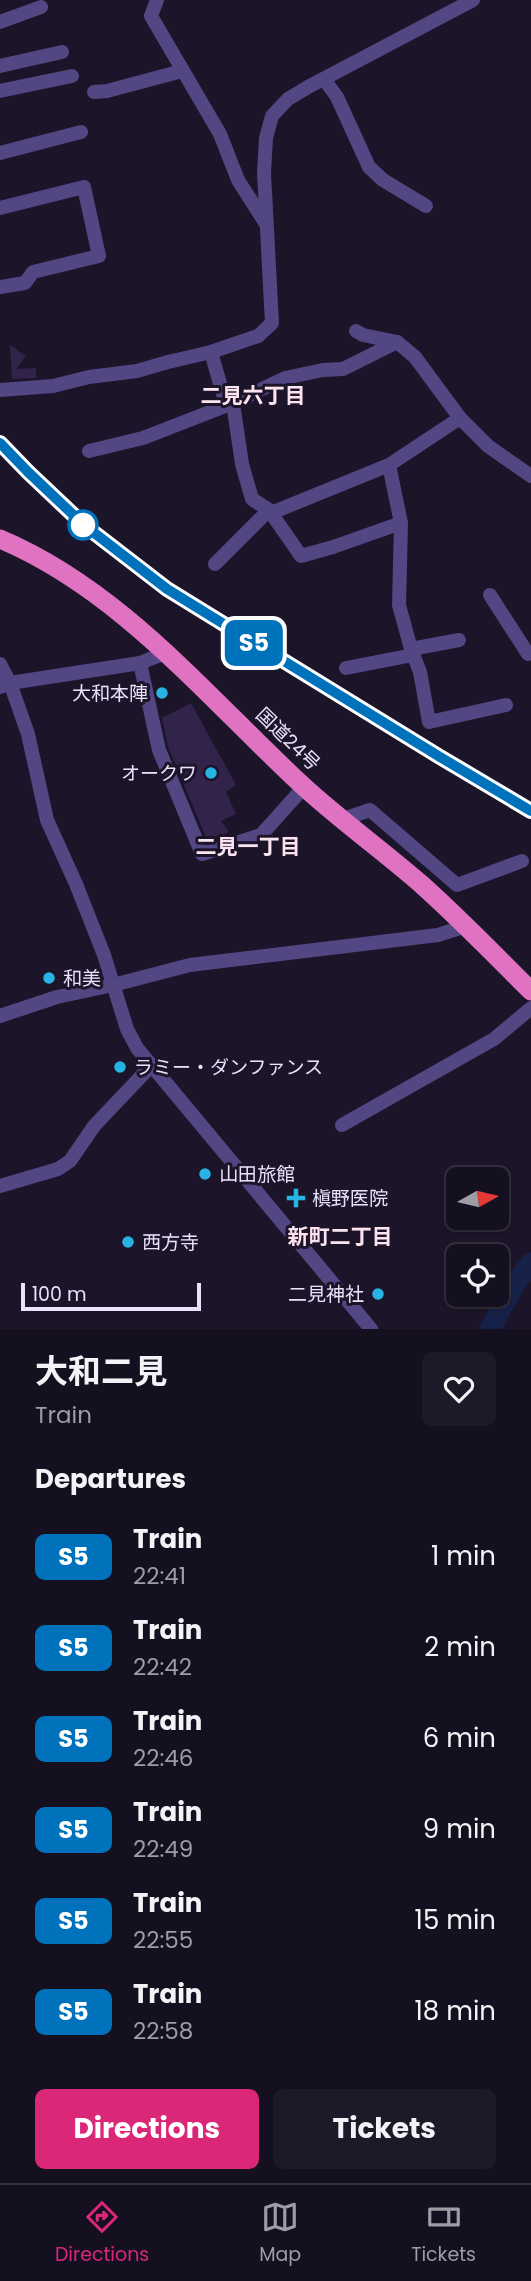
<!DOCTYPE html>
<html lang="en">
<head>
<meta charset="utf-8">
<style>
  body { margin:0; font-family:Poppins,"Noto Sans JP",sans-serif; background:#1e1929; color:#f1f3f6; height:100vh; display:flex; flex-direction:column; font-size:26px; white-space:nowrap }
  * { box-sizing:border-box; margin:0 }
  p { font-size:23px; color:#9d9da5 }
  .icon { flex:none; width:38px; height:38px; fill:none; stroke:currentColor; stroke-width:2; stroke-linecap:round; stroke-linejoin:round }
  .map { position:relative; height:1329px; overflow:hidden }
  .panel { display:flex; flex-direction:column; background:#151020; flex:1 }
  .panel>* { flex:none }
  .badge { padding:0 14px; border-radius:10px; font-size:24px; line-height:46px }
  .needle { width:46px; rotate:82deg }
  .controls { position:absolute; left:446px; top:1167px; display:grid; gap:14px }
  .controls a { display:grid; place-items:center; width:63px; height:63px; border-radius:10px; background:#151020; box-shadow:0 2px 5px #0004,0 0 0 2px #34303e; font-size:35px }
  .scale { position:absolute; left:21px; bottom:18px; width:180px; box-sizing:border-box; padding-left:7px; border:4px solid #e9e2fb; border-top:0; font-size:19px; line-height:24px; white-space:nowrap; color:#e9e2fb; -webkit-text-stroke:5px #1c152a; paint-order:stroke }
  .map>.badge { position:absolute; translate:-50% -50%; box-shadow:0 0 0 4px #fff }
  h2 { padding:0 35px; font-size:26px; line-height:63px }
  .round { display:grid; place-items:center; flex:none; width:74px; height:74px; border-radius:10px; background:#1e1929 }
  .overview { display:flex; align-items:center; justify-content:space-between; height:119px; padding:0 35px }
  h1 { font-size:33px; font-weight:700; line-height:52px }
  .cta { display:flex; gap:14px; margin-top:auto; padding:14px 35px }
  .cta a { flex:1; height:80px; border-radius:10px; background:#db2777; color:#fff; font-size:28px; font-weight:700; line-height:80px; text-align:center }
  .cta a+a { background:#1e1929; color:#f1f3f6 }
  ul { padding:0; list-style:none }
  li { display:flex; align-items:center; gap:21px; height:91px; padding:0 35px }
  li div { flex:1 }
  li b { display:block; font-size:26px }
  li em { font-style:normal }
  li .badge { min-width:77px; font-weight:700; text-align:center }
  .tab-bar { display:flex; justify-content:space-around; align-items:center; height:98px; border-top:2px solid #34303e; background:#151020; font-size:19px; color:#9d9da5 }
  .tab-bar a { display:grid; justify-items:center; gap:4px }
  .tab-bar .current { color:#db2777 }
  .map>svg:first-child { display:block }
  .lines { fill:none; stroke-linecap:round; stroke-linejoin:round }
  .river { stroke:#152148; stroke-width:21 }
  .building { fill:#312349 }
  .minor { stroke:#524683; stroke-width:14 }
  .tertiary { stroke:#524683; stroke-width:14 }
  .trunk { stroke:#e072c2; stroke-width:19 }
  .rail-casing { stroke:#27b3e3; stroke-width:6 }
  .rail { stroke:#1c152a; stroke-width:3.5; stroke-dasharray:10; stroke-linecap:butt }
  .line-casing { stroke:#fff; stroke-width:16 }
  .line { stroke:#0072bc; stroke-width:10 }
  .stop-dot { fill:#fff; stroke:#0072bc; stroke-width:3.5 }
  .poi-dot { fill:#27b3e3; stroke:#1c152a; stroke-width:2.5 }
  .labels { text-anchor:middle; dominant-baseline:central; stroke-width:6; stroke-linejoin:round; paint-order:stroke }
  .poi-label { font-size:19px; fill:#e9e2fb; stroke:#1c152a; text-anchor:start }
  .street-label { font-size:19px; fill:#e9e2fb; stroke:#1c152a }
  .neighbourhood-label { font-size:21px; font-weight:bold; fill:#fbe4ef; stroke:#1c152a }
</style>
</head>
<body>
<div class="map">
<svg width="531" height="1329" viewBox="0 0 531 1329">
  <rect width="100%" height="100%" fill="#1c152a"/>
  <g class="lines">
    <!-- river -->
    <polyline class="river" points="490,1329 514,1285 531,1263"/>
  </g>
  <!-- building -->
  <g class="building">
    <polygon points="10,345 26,356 16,369 36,368 36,378 12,379"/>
    <polygon points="191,703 236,785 226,792 236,814 221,821 229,832 207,840 183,782 185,781 178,770 168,747 162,718"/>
  </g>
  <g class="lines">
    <!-- minor -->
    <g class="minor">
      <polyline points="157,0 151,16 220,134 238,180 266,224"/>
      <polyline points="0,22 41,7"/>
      <polyline points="0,66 62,52"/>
      <polyline points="324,79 337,97 369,167 383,180 426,206"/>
      <polyline points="0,91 72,76"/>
      <polyline points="94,92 107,91 182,71"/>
      <polyline points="0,153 81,132"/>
      <polyline points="0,208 84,187 99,256 33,272 25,283 0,287"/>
      <polyline points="356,331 363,335 397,342"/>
      <polyline points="211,352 223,394 233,403 242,464 252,499 269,510 301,556 333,547 401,523"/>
      <polyline points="0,390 53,386 89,377 137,371 168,362 211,352 258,336 272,323 264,173 266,138 272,116 288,99 308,87 473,0"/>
      <polyline points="89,451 143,438 233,403 285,378 323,370 343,369 397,342 415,357 460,418"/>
      <polyline points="389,465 401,523 399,605 411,649 420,672 429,722 506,705"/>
      <polyline points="271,513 389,465 460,418 488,446 531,476"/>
      <polyline points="215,564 269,510"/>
      <polyline points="490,595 528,654 531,652"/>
      <polyline points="411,649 459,640"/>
      <polyline points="140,663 159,750 202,854 261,835 304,787"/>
      <polyline points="0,664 10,683 28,734 47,820 76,884 104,955 127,1029 137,1048 371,1329"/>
      <polyline points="346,668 413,655"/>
      <polyline points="0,687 10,683 140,663 165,653"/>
      <polyline points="343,819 370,810 457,885 522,861"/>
      <polyline points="342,1125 494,1039 531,1008"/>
      <polyline points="0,1186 58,1169 70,1161 94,1126 150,1067"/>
    </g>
    <!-- tertiary -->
    <polyline class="tertiary" points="0,1016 57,997 113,985 190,965 438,935 466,926"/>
    <!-- trunk -->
    <path class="trunk" d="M 0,539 C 121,590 208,698 302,785 C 340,820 382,850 421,884 C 459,918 495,955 531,991"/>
    <!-- rail casing -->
    <g class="rail-casing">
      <polyline id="rail" points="0,443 28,472 84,525 167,589 463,772 531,811"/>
    </g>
    <!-- rail -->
    <use href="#rail" class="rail"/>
  </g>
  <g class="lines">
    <!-- line casing -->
    <g class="line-casing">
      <polyline id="line" points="0,443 28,472 84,525 167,589 440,757 531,811"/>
    </g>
    <!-- line -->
    <use href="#line" class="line"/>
  </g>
  <!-- markers -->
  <circle class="stop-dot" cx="83" cy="525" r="14"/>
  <g class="poi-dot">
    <circle cx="162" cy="693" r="7"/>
    <circle cx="211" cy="773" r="7"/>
    <circle cx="49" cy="978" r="7"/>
    <circle cx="120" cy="1067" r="7"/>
    <circle cx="205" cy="1174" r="7"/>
    <path d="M292.5 1187.5h7v7h7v7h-7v7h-7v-7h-7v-7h7z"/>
    <circle cx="128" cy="1242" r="7"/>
    <circle cx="378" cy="1294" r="7"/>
  </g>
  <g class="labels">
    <!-- poi labels -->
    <g class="poi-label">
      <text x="148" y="693" text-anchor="end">大和本陣</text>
      <text x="197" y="773" text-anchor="end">オークワ</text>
      <text x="63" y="978">和美</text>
      <text x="134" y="1067">ラミー・ダンファンス</text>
      <text x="219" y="1174">山田旅館</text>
      <text x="312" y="1198">槇野医院</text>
      <text x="142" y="1242">西方寺</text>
      <text x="364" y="1294" text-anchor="end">二見神社</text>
    </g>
    <!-- street labels -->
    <g class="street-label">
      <text transform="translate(288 739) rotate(44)">国道24号</text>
    </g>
    <!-- neighbourhood labels -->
    <g class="neighbourhood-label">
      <text x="253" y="395">二見六丁目</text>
      <text x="248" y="846">二見一丁目</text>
      <text x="340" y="1236">新町二丁目</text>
    </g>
  </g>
</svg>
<div class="controls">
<a><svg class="needle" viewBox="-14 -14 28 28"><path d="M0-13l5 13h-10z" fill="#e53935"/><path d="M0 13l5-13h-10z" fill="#9d9da5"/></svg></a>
<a><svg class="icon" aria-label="locate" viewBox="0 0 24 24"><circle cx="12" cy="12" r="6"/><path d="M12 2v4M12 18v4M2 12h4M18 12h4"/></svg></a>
</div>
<div class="scale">100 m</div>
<b class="badge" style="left:254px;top:643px;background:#0072bc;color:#fff">S5</b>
</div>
<section class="panel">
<div class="overview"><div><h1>大和二見</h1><p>Train</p></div><a class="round"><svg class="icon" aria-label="heart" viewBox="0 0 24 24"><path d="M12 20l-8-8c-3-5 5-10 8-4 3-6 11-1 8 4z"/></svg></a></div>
<h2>Departures</h2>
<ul>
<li><span class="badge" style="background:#0072bc;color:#fff">S5</span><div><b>Train</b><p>22:41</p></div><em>1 min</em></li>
<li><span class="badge" style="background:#0072bc;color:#fff">S5</span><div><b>Train</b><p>22:42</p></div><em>2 min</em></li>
<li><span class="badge" style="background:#0072bc;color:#fff">S5</span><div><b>Train</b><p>22:46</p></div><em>6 min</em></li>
<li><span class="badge" style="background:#0072bc;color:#fff">S5</span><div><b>Train</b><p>22:49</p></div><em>9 min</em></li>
<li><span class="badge" style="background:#0072bc;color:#fff">S5</span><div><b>Train</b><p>22:55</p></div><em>15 min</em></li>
<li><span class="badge" style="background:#0072bc;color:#fff">S5</span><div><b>Train</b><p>22:58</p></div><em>18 min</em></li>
</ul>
<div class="cta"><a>Directions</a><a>Tickets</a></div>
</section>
<nav class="tab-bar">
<a class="current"><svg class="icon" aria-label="directions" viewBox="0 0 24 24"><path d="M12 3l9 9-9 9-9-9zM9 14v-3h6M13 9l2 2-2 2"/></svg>Directions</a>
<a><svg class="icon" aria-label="map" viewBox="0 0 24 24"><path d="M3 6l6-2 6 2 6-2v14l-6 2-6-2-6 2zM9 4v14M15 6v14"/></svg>Map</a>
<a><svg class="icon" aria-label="tickets" viewBox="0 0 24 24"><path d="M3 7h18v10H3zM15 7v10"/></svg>Tickets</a>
</nav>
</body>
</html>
